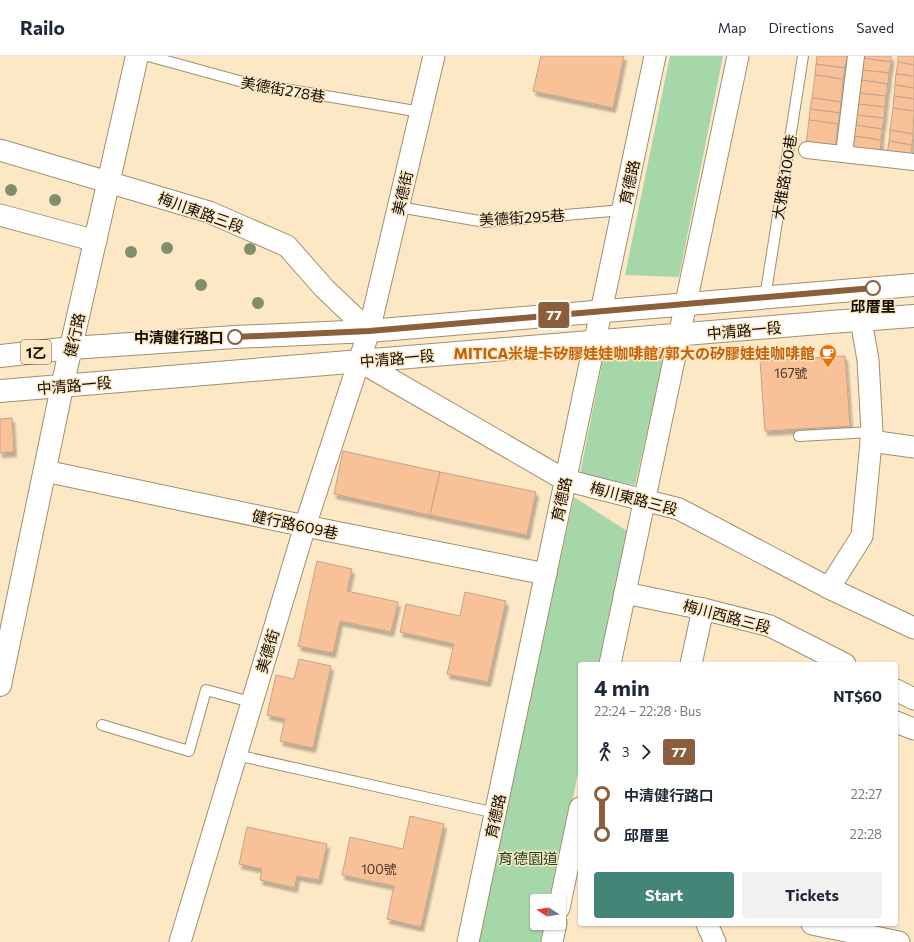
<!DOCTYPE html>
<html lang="en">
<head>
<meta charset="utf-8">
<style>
  body { margin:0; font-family:Commissioner,"Noto Sans TC","Noto Sans JP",sans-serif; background:#f2f2f3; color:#1f2937; height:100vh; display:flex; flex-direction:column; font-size:15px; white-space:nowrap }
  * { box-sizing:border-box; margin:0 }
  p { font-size:13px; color:#747a83 }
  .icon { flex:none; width:22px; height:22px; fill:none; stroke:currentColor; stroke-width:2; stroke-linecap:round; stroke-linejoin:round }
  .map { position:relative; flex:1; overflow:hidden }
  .side { position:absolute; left:578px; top:606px; width:320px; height:264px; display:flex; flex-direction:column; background:#fff; border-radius:4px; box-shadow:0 1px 3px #0004 }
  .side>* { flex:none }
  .badge { padding:0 8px; border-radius:3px; font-size:14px; line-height:26px }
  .needle { width:26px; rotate:282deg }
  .controls { position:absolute; left:530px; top:838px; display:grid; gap:8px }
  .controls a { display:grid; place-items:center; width:36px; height:36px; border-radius:4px; background:#fff; box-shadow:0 1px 3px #0004; font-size:20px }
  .map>.badge { position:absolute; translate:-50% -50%; box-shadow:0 0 0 2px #fff }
  .legs { display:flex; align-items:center; gap:6px; height:44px; padding:0 16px; font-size:13px }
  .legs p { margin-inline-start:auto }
  .head { display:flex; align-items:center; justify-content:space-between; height:68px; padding:0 16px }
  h1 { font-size:22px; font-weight:700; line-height:30px }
  .button { display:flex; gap:8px; margin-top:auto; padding:8px 16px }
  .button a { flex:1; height:46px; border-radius:4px; background:#438678; color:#fff; font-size:16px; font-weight:700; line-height:46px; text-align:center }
  .button a+a { background:#f2f2f3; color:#1f2937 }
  ul { padding:0 16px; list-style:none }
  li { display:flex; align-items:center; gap:14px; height:40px; font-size:15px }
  li i { display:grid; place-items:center; width:6px; height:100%; margin:0 5px; background:currentColor }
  li i::after { content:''; width:10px; height:10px; margin:-5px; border:3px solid; border-radius:50%; background:#fff }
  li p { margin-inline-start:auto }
  li:first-child i { background:linear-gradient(#0000 50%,currentColor 0) }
  li:last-child i { background:linear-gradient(currentColor 50%,#0000 0) }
  header { display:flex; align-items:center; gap:24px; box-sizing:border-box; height:56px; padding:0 20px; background:#fff; border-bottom:1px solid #e0e1e3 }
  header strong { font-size:19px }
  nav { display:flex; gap:22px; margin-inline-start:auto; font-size:14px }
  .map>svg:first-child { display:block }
  .green { fill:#a5d7a9 }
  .building { fill:#f9c198; stroke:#c4a38c; filter:url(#shadow) }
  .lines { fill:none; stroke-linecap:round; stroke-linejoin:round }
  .service-casing { stroke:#a28e6e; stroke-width:12 }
  .pedestrian-casing { stroke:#a28e6e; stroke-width:18 }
  .minor-casing { stroke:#a28e6e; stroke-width:23 }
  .tertiary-casing { stroke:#a28e6e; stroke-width:24 }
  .primary-casing { stroke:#a28e6e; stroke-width:24 }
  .service { stroke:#fff; stroke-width:10 }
  .pedestrian { stroke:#fff; stroke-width:16 }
  .minor { stroke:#fff; stroke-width:21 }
  .tertiary { stroke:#fff; stroke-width:22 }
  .primary { stroke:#fff; stroke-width:22 }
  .tree { fill:#7f8f6b }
  .line-1-casing { stroke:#fff; stroke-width:9 }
  .line-1 { stroke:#8b5e3c; stroke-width:6 }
  .stop-1-dot { fill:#fff; stroke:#8b5e3c; stroke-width:2 }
  .labels { text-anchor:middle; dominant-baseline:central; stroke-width:3; stroke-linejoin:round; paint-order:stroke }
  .number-label { font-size:13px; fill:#4c3828 }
  .shield { fill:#fde8c6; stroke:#584d3d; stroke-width:1 }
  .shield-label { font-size:14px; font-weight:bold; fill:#120b02 }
  .street-label { font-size:15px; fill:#120b02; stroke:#fde8c6 }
  .stop-label { font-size:15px; font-weight:bold; fill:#120b02; stroke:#fde8c6 }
  .food-label { font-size:15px; font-weight:bold; fill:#c56008; stroke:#fde8c6; text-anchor:end }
  .park-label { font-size:15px; fill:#184621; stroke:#fde8c6 }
</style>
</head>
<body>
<header>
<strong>Railo</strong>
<nav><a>Map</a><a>Directions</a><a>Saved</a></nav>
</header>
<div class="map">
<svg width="914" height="886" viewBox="0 0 914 886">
  <defs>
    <filter id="shadow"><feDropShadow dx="2.5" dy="4.5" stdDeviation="1" flood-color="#0004"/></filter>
  </defs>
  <rect width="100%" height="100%" fill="#fde8c6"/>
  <!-- green -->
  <g class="green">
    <polygon points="670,0 723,0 679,221 625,219"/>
    <polygon points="666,293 635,429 580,418 604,298"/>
    <polygon points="574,441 627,475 600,608 580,608 580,707 552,845 537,845 537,867 548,867 544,886 476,886"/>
  </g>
  <!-- building -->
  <g class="building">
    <polygon points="541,0 624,0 613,52 533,35"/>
    <polygon points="817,0 847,0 845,12 816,8"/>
    <polygon points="863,0 891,0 891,6 863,2"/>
    <polygon points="898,0 914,0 914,9 898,6"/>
    <polygon points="863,2 891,6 889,17 862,14"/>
    <polygon points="898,6 914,9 914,20 896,18"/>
    <polygon points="816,8 845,12 843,23 815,19"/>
    <polygon points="862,14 889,17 888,28 861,24"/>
    <polygon points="896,18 914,20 914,32 895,29"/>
    <polygon points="815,19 843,23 841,46 812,42"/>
    <polygon points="861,24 888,28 886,40 859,37"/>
    <polygon points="895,29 914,32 914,43 894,40"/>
    <polygon points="859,37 886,40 885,51 858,48"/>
    <polygon points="894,40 914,43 914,55 893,52"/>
    <polygon points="812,42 841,46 840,57 810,53"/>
    <polygon points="858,48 885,51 884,62 856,59"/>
    <polygon points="893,52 914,55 913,78 890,74"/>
    <polygon points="810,53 840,57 838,68 809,64"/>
    <polygon points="856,59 884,62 882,73 855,69"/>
    <polygon points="809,64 838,68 835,92 806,88"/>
    <polygon points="855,69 882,73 881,84 854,80"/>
    <polygon points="890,74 913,78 912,89 889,85"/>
    <polygon points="854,80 881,84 880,97 852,94"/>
    <polygon points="889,85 912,89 911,101 887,98"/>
    <polygon points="845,300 850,370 765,375 760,305"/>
    <polygon points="12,362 14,396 0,397 0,363"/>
    <polygon points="343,395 440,416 430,459 334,438"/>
    <polygon points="440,416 536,436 527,479 430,459"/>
    <polygon points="317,505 352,513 347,535 398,546 391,576 340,565 333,597 298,590"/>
    <polygon points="465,536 506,545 488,626 447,618 454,588 400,576 406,548 460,560"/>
    <polygon points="299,603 331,610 313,692 280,685 285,663 267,659 276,619 294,623"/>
    <polygon points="410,760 444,768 421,871 387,863 394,830 342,819 350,781 403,793"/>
    <polygon points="247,771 327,788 319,824 297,820 295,832 260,824 262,813 239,808"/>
  </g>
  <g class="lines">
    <!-- service casing -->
    <g class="service-casing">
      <g id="service">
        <polyline points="148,0 243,26 421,56"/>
        <polyline points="399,151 485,166 623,154"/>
        <polyline points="765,242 803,0"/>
        <polyline points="799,380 872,376"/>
        <polyline points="102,669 189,695 206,634 251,646"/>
        <polyline points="236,699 496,757"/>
      </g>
    </g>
    <!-- pedestrian casing -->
    <g class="pedestrian-casing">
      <g id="pedestrian">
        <polyline points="807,94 914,106"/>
        <polyline points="844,98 856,0"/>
      </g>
    </g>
    <!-- minor casing -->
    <g class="minor-casing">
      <g id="minor">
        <polyline points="0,94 209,156 287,190 324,232 369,275"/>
        <polyline points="0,159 96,185"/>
        <polyline points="359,305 565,424 679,453 829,532 914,572"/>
        <polyline points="871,385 914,391"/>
        <polyline points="45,415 305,470 546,518"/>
        <polyline points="829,532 862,480 872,376 868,304 861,264"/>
        <polyline points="625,537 703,553 770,570 845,608"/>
        <polyline points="610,608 738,0"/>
        <polyline points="691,608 703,553"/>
        <polyline points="896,634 914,643"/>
        <polyline points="896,666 914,673"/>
        <polyline points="559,852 580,752"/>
        <polyline points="707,868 715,886"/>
        <polyline points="812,868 899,886"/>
        <polyline points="180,886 305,470 369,275 434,0"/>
        <polyline points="468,886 655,0"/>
        <polyline points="552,886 556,867"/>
      </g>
    </g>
    <!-- tertiary casing -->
    <g class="tertiary-casing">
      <polyline id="tertiary" points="0,629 62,331 137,0"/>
    </g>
    <!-- primary casing -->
    <g class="primary-casing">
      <g id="primary">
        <polyline points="0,300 71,292 235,281 369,275 914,229"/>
        <polyline points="0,335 831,266 914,260"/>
      </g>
    </g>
    <!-- service -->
    <use href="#service" class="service"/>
    <!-- pedestrian -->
    <use href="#pedestrian" class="pedestrian"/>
    <!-- minor -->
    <use href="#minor" class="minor"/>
    <!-- tertiary -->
    <use href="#tertiary" class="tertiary"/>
    <!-- primary -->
    <use href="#primary" class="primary"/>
  </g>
  <!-- trees -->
  <g class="tree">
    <circle cx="11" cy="134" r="6"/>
    <circle cx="55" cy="144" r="6"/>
    <circle cx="167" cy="192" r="6"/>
    <circle cx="250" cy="193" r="6"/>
    <circle cx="131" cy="196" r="6"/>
    <circle cx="201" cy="229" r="6"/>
    <circle cx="258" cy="247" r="6"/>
  </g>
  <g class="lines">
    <!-- line-1 casing -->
    <g class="line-1-casing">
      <polyline id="line-1" points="235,281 369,275 873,232"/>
    </g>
    <!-- line-1 -->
    <use href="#line-1" class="line-1"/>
  </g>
  <!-- icons -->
  <defs>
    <g id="cafe-pin" transform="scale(0.9)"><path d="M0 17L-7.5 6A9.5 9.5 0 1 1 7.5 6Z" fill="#e8710a" stroke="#fde8c6"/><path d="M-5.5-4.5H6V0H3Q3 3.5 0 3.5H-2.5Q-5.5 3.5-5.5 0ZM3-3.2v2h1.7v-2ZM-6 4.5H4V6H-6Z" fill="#fff"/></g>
  </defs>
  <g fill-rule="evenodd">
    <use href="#cafe-pin" x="828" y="297"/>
  </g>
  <!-- markers -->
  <g class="stop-1-dot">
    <circle cx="873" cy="232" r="7"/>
    <circle cx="235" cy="281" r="7"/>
  </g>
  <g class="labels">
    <!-- number labels -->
    <g class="number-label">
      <text x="791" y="317">167號</text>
      <text x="379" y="813">100號</text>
    </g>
    <!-- shield labels -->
    <rect class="shield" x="21" y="284" width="30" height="24" rx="3"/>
    <g class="shield-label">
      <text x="36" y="296">1乙</text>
    </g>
    <!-- street labels -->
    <g class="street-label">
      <text transform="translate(283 33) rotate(10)">美德街278巷</text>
      <text transform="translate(784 121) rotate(-81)">大雅路100巷</text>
      <text transform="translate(629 126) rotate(-78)">育德路</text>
      <text transform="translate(402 137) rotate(-77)">美德街</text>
      <text transform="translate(201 156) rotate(20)">梅川東路三段</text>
      <text transform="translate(522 161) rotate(-3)">美德街295巷</text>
      <text transform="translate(744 274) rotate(-5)">中清路一段</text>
      <text transform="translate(74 279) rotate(-77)">健行路</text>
      <text transform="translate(397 302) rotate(-5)">中清路一段</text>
      <text transform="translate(74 329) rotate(-5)">中清路一段</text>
      <text transform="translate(634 442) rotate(15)">梅川東路三段</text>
      <text transform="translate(561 443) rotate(-78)">育德路</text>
      <text transform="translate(295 468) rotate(12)">健行路609巷</text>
      <text transform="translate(727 560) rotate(15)">梅川西路三段</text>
      <text transform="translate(267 595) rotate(-73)">美德街</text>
      <text transform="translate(495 760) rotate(-78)">育德路</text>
    </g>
    <!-- stop labels -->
    <g class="stop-label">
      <text x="873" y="250">邱厝里</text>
      <text x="224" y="281" text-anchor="end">中清健行路口</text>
    </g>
    <!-- food labels -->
    <g class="food-label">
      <text x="815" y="297">MITICA米堤卡矽膠娃娃咖啡館/郭大の矽膠娃娃咖啡館</text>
    </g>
    <!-- park labels -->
    <g class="park-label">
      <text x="528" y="802">育德園道</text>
    </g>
  </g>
</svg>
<div class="controls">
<a><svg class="needle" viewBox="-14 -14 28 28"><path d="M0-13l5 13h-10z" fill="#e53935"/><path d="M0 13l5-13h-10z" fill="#747a83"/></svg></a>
</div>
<b class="badge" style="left:554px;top:259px;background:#8b5e3c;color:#fff">77</b>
<section class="side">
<div class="head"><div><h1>4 min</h1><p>22:24 – 22:28 · Bus</p></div><b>NT$60</b></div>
<div class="legs"><svg class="icon" aria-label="walk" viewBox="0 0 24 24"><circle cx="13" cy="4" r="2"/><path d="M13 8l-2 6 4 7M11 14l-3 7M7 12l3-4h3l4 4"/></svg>3<svg class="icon" aria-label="forward" viewBox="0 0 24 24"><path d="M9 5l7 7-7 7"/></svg><b class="badge" style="background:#8b5e3c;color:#fff">77</b></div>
<ul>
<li><i style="color:#8b5e3c"></i><b>中清健行路口</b><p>22:27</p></li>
<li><i style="color:#8b5e3c"></i><b>邱厝里</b><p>22:28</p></li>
</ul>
<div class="button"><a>Start</a><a>Tickets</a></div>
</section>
</div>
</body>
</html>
